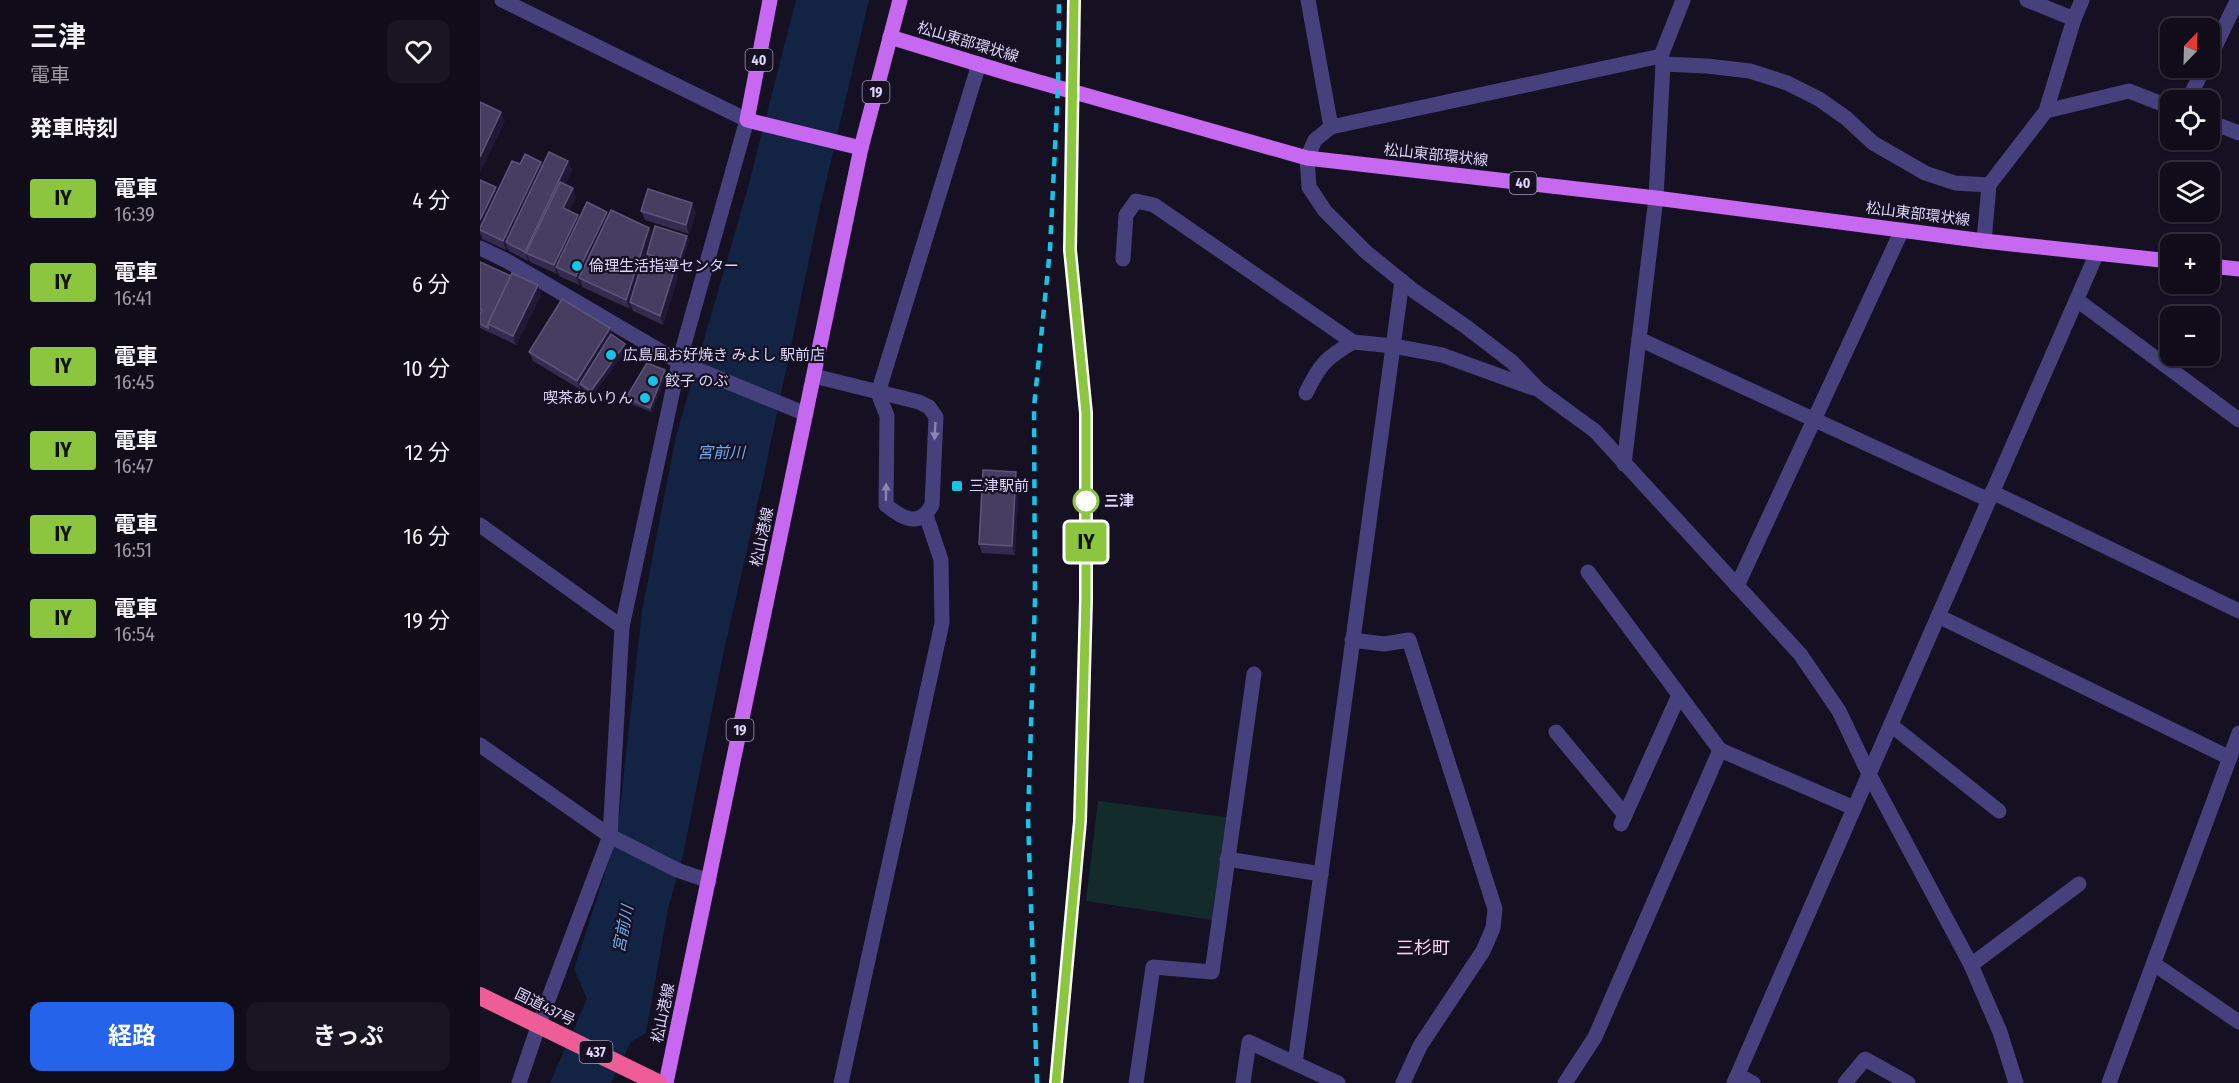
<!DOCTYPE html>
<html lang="ja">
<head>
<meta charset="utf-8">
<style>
  body { margin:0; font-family:"Fira Sans Condensed","Noto Sans JP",sans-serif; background:#191523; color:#f1f3f6; height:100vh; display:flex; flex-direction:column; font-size:22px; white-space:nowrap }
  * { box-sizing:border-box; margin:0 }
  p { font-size:20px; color:#9c9ba2 }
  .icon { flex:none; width:33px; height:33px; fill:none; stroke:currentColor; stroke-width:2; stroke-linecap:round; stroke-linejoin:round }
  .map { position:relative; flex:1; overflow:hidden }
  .side { display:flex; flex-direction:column; background:#100c1a; width:480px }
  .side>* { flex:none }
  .badge { padding:0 12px; border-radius:4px; font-size:21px; line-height:39px }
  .needle { width:39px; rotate:23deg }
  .buttons { position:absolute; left:1680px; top:18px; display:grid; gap:12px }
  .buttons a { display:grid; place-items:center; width:60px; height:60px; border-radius:12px; background:#100c1a; box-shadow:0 2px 4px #0004,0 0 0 2px #302c39; font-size:30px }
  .map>.badge { position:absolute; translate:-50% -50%; box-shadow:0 0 0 3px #fff }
  h2 { padding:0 30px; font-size:22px; line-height:54px }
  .round { display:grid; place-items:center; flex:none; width:63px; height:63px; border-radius:12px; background:#191523 }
  .summary { display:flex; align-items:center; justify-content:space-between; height:102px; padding:0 30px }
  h1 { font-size:28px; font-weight:700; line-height:45px }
  .button { display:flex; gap:12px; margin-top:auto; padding:12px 30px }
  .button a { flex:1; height:69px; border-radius:12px; background:#2563eb; color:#fff; font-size:24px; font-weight:700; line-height:69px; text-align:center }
  .button a+a { background:#191523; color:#f1f3f6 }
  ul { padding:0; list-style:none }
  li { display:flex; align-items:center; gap:18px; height:84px; padding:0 30px }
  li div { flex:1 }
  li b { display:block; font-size:22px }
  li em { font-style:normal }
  li .badge { min-width:66px; font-weight:700; text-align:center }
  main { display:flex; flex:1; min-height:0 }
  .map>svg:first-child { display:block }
  .green { fill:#142b2c }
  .water { fill:#132344 }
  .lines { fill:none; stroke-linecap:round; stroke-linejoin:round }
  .minor { stroke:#46407d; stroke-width:15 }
  .major { stroke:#c668f0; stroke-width:15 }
  .highway { stroke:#ef5d99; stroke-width:18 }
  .rail { stroke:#17c4e6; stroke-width:4.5; stroke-dasharray:9 8; stroke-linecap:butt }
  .wall { fill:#352b4f }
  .shaded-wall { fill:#201835 }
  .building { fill:#473d61; stroke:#5e557a; stroke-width:1.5 }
  .oneway { fill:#8a84b6 }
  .line-casing { stroke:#fff; stroke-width:14 }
  .line { stroke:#8bc63e; stroke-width:9 }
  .poi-dot { fill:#17c4e6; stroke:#151022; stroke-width:2 }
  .stop-dot { fill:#fff; stroke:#8bc63e; stroke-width:3 }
  .labels { text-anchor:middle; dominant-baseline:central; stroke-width:4.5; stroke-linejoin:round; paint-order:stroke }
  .shield { fill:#151022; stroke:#a19bba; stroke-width:1.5 }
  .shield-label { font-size:14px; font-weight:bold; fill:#ddd6fb }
  .street-label { font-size:15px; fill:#ddd6fb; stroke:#151022 }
  .poi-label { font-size:15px; fill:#ddd6fb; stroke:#151022; text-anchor:start }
  .stop-label { font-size:15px; font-weight:bold; fill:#ddd6fb; stroke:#151022; text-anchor:start }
  .water-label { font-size:16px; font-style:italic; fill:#6eacf0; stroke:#151022 }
  .quarter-label { font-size:18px; fill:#fbd8ec; stroke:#151022 }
</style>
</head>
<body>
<main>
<section class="side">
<div class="summary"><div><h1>三津</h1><p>電車</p></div><a class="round"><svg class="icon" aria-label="heart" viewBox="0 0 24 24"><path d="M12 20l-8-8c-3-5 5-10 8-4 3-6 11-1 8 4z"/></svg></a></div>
<h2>発車時刻</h2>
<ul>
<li><span class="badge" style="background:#8bc63e;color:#111">IY</span><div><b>電車</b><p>16:39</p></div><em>4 分</em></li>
<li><span class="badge" style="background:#8bc63e;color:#111">IY</span><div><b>電車</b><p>16:41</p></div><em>6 分</em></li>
<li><span class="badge" style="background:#8bc63e;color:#111">IY</span><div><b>電車</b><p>16:45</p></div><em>10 分</em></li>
<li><span class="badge" style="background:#8bc63e;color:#111">IY</span><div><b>電車</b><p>16:47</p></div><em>12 分</em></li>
<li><span class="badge" style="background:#8bc63e;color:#111">IY</span><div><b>電車</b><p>16:51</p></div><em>16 分</em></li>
<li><span class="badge" style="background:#8bc63e;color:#111">IY</span><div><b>電車</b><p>16:54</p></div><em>19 分</em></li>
</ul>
<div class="button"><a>経路</a><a>きっぷ</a></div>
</section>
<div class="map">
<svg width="1759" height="1083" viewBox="0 0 1759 1083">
  <rect width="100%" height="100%" fill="#151022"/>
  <!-- green -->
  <polygon class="green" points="618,801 746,817 732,920 606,901"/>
  <!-- water -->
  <polygon class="water" points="316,0 389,0 339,212 284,475 243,655 203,855 188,909 166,1033 151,1042 131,1083 70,1083 107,999 94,969 130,858 139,817 162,611 196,436 267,191"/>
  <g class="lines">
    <!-- minor -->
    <g class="minor">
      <polyline points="22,0 267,120 199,362 142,627 130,836 59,1024 39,1083"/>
      <polyline points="828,0 851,127 835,140 827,158 829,187 845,211 886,252 934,291 985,326 1032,362 1059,390 1115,431 1320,654 1359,711 1389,774 1491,965 1520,1032 1536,1083"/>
      <polyline points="1547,0 1594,19"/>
      <polyline points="1730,57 1755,5"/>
      <polyline points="1183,64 1227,66 1270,71 1307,83 1339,99 1366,118 1393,143 1445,173 1475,183 1509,185"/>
      <polyline points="1708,100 1724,68"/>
      <polyline points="1566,111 1649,91 1690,107"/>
      <polyline points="1730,122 1759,133"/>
      <polyline points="851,127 1181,56"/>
      <polyline points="1504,241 1509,185 1566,111 1594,19 1602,0"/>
      <polyline points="0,248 27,261 199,362 326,414"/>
      <polyline points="643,259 646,215 656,201 674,205 873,342 913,346 962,355 1053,388"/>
      <polyline points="1597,300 1759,420"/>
      <polyline points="1159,339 1509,500"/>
      <path d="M 334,376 L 439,402 L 449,407 L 456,417 L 452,505 C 439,528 423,519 406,505 L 407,416 L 398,393 L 499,64"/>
      <path d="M 826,393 C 840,364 846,358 873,342"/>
      <polyline points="1144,464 1176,198 1183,64 1181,56 1203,0"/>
      <polyline points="1512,492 1759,611"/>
      <polyline points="0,525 142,627"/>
      <polyline points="1108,572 1240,750 1374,808"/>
      <polyline points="1257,586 1422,230"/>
      <polyline points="1458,616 1750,758"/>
      <polyline points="872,640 904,644 929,640 1015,909 1013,928 1003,951 940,1046 923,1083"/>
      <polyline points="1411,725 1519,811"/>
      <polyline points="1076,732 1145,815"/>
      <polyline points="0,745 130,836 197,870 229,881"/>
      <polyline points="1141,824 1199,695"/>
      <polyline points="747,859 841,874"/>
      <polyline points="1674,964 1759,1022"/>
      <polyline points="1491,965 1599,884"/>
      <polyline points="815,1063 922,281"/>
      <polyline points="1258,1075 1273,1083"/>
      <polyline points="361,1083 462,623 461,560 446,515"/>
      <polyline points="656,1083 673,967 732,972 774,674"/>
      <polyline points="763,1083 769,1042 858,1083"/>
      <polyline points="1085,1083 1115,1037 1240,750"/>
      <polyline points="1254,1083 1617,253"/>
      <polyline points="1365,1083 1385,1059 1428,1083"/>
      <polyline points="1629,1083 1759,733"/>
    </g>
    <!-- major -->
    <g class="major">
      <polyline points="290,0 267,120 381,148"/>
      <polyline points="410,37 534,75 827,158 1176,198 1504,241 1690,261"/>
      <polyline points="1730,266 1759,269"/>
      <polyline points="186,1083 381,148 420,0"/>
    </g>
    <!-- highway -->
    <polyline class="highway" points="0,996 178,1083"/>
    <!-- rail -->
    <g class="rail">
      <polyline points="557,1083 548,819 555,600 554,407 570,249 578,87 579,0"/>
      <polyline points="576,1083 600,821 606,600 606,413 590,250 594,0"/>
    </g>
  </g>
  <!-- wall -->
  <g class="wall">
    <polygon points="88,161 92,170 85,184 96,197 89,211 98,215 99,219 128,216 169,228 172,237 207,236 209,240 200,269 169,259 167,254 164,263 195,268 198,277 183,325 153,311 151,305 150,309 102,287 101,282 99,285 79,276 78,272 77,274 50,262 49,259 48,261 29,251 27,247 26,250 2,239 1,234 0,236 0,180 17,192 40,164 61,162 62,165"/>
    <polygon points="161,211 216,212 209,234 165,220"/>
    <polygon points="0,262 61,295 36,345 11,333 10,332 10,333 0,328"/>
    <polygon points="132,335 147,349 112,396 102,388 101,390 53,361 49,352"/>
    <polygon points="185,370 186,375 172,412 148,403 146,398"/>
    <polygon points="539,481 535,555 502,553 499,544"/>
  </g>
  <!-- shaded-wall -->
  <g class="shaded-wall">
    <polygon points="21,112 25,122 0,173 0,157"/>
    <polygon points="88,161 92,170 51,255 46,253 49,259 48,261 45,252"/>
    <polygon points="61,162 64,171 26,242 27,247 26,250 23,241"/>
    <polygon points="16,187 19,196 0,230 0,220"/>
    <polygon points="93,188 96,197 86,218 83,208"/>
    <polygon points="212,203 216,212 209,234 206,225"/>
    <polygon points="127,212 130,221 99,278 101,282 99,285 96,276"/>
    <polygon points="98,215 101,224 76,267 78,272 77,274 74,265"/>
    <polygon points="169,228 172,237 152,303 150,302 151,305 150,309 146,300"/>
    <polygon points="207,236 209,240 200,269 198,264"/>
    <polygon points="195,268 198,277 183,325 180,316"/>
    <polygon points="58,285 61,295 36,345 33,336"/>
    <polygon points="130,328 133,337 100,384 102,388 101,390 97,381"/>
    <polygon points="145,344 147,349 112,396 111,391"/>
    <polygon points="185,370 186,375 172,412 170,408"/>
    <polygon points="536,472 539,481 535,555 532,546"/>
  </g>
  <!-- building -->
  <g class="building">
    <polygon points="0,102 21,112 0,157"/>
    <polygon points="69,152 88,161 45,252 26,242"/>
    <polygon points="45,154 61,162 23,241 0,230 0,228 32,161 40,164"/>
    <polygon points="0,180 16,187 0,220"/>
    <polygon points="80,182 93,188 83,208 98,215 74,265 46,253"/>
    <polygon points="168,189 212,203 206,225 161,211"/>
    <polygon points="107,202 127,212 96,276 76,267"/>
    <polygon points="131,210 169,228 146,300 99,278"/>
    <polygon points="175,226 207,236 198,264 167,254"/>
    <polygon points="0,262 31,276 8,324 8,328 0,324 0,314 2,310 0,309"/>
    <polygon points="162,263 195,268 180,316 150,302"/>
    <polygon points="32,273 58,285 33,336 8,324"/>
    <polygon points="82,299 130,328 97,381 49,352"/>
    <polygon points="131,334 145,344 111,391 100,384"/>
    <polygon points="167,363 185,370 170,408 146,398"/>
    <polygon points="503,470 536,472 532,546 499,544"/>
  </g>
  <!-- one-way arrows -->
  <defs><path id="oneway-solid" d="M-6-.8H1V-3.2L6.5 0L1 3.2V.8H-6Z" transform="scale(1.5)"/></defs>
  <g class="oneway">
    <use href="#oneway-solid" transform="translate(455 431) rotate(93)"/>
    <use href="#oneway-solid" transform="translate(406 492) rotate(-89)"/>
  </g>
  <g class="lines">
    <!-- line casing -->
    <g class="line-casing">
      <polyline id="line" points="576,1083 600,821 606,600 606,413 590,250 594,0"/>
    </g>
    <!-- line -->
    <use href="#line" class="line"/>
  </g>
  <!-- markers -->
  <g class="poi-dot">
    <circle cx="97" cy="266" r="6"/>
    <circle cx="131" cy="355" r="6"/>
    <circle cx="173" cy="381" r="6"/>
    <circle cx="165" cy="398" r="6"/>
    <rect x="471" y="480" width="12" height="12" rx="3"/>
  </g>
  <circle class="stop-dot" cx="606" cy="501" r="12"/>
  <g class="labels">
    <!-- shield labels -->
    <g class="shield">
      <rect x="265.5" y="49" width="27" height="22" rx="4.5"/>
      <rect x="382.5" y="81" width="27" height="22" rx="4.5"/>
      <rect x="1029.5" y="172" width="27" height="22" rx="4.5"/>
      <rect x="246.5" y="719" width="27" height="22" rx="4.5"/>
      <rect x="99.5" y="1041" width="33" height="22" rx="4.5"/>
    </g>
    <g class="shield-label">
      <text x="279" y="60">40</text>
      <text x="396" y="92">19</text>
      <text x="1043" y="183">40</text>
      <text x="260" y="730">19</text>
      <text x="116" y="1052">437</text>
    </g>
    <!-- street labels -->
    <g class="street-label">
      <text transform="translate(488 42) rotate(17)">松山東部環状線</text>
      <text transform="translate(956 155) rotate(6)">松山東部環状線</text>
      <text transform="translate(1438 214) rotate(7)">松山東部環状線</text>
      <text transform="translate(282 537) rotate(-78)">松山港線</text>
      <text transform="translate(65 1007) rotate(26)">国道437号</text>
      <text transform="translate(183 1013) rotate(-78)">松山港線</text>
    </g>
    <!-- poi labels -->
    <g class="poi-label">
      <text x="109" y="266">倫理生活指導センター</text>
      <text x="143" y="355">広島風お好焼き みよし 駅前店</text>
      <text x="185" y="381">餃子 のぶ</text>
      <text x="153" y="398" text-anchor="end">喫茶あいりん</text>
      <text x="489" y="486">三津駅前</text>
    </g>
    <!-- stop labels -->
    <g class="stop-label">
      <text x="624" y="501">三津</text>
    </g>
    <!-- water labels -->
    <g class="water-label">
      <text x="241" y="452">宮前川</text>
      <text transform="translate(143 929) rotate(-79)">宮前川</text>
    </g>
    <!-- quarter labels -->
    <g class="quarter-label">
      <text x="943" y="948">三杉町</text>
    </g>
  </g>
</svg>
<div class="buttons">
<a><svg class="needle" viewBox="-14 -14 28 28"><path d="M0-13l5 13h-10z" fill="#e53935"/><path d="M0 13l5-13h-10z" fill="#9c9ba2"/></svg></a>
<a><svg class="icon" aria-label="locate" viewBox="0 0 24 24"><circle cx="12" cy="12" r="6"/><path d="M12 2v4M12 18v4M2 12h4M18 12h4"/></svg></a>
<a><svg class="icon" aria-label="layers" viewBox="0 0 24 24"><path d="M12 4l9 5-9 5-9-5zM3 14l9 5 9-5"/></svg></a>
<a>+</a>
<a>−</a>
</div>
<b class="badge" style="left:606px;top:542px;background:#8bc63e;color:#111">IY</b>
</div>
</main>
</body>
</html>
